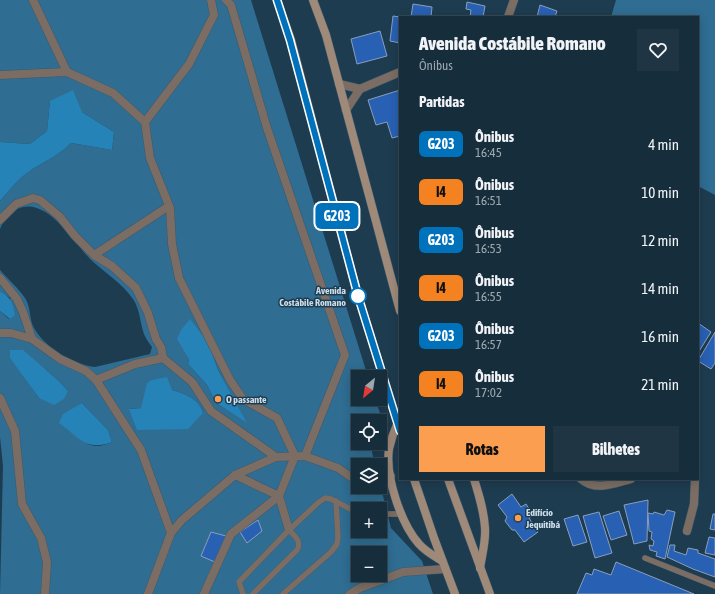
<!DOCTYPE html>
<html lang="pt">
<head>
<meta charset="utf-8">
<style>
  body { margin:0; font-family:"Asap Condensed",sans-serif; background:#1f3543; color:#f1f3f6; height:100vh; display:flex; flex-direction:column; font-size:15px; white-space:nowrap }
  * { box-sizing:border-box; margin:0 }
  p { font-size:13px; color:#9ea8af }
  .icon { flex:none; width:22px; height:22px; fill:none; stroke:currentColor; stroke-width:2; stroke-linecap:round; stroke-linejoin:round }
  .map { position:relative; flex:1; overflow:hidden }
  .details { position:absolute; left:399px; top:16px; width:300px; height:464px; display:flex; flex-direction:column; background:#162d3c; border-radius:0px; box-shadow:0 2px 10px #0003,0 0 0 1px #354956 }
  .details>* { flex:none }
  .badge { padding:0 8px; border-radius:6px; font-size:14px; line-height:26px }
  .needle { width:26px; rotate:210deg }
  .controls { position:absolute; left:351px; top:370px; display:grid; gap:8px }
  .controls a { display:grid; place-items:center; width:36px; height:36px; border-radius:0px; background:#162d3c; box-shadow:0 2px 10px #0003,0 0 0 1px #354956; font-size:20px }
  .map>.badge { position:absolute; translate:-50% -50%; box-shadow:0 0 0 2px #fff }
  h2 { padding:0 20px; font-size:15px; line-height:36px }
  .round { display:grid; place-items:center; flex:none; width:42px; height:42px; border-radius:0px; background:#1f3543 }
  .overview { display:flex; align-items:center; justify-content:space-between; height:68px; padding:0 20px }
  h1 { font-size:19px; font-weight:800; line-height:30px }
  .cta { display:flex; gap:8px; margin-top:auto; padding:8px 20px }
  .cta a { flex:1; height:46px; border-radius:0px; background:#fb9e50; color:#111; font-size:16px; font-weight:800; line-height:46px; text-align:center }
  .cta a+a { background:#1f3543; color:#f1f3f6 }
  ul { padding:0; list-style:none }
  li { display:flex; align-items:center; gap:12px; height:48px; padding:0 20px }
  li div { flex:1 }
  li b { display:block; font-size:15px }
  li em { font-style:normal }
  li .badge { min-width:44px; font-weight:700; text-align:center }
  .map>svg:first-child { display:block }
  .forest { fill:#2f6d92; fill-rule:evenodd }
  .water { fill:#2683b7 }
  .building { fill:#2860b3; stroke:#8a9ebc }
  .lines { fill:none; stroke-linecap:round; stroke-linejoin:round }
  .lane-casing { stroke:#3d596c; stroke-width:6 }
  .street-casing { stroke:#3d596c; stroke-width:9 }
  .secondary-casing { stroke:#3d596c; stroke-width:9 }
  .lane { stroke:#7b6d63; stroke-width:5.5 }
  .street { stroke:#7b6d63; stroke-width:8 }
  .secondary { stroke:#9f8a7a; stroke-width:8 }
  .line-casing { stroke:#fff; stroke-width:9 }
  .line { stroke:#0072bc; stroke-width:6 }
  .stop-dot { fill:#fff; stroke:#0072bc; stroke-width:2 }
  .poi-dot { fill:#fb9e50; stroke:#1e3c50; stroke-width:1.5 }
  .labels { text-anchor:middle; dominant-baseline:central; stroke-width:3; stroke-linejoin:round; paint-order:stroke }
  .stop-label { font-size:10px; font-weight:bold; fill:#cbdde9; stroke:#1e3c50; text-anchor:end }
  .poi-label { font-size:10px; font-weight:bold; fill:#cbdde9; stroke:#1e3c50; text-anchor:start }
</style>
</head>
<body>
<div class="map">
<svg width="715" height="594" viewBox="0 0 715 594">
  <rect width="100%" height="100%" fill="#1e3c50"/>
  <!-- forest -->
  <g class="forest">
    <path d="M 0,0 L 251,0 L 368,377 L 358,377 L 358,399 L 375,399 L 381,416 L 379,421 L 358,421 L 358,443 L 374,443 L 372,452 L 375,465 L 358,465 L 358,487 L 380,487 L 380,484 L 391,528 L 422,561 L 433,594 L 0,594 L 3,466 L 0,437 L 0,311 L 9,319 L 10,298 L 0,291 L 0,270 C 8,279 18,288 25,298 C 31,307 29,319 34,328 C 44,347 74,365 95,367 L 150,354 L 152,347 C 149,343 146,339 144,334 C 140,323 140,309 133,299 C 122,283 104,272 90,259 C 73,241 46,195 17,209 C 8,213 4,220 0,229 L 0,201 C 7,193 14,184 22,177 C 37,164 57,158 71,143 L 112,150 L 114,132 L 82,112 L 50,101 L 47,131 L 30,144 L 0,142 ZM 209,344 L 218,370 L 246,422 L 216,403 L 207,385 L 188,364 L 189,359 ZM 45,369 L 59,381 L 68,391 L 39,398 L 25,378 ZM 172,390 C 185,394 199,398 203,413 L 129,409 L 141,408 ZM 82,403 L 108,430 L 112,442 C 95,449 90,447 76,435 ZM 358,509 L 380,509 L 380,531 L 358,531 ZM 358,553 L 380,553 L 380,575 L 358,575 Z"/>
    <polygon points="616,0 715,0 715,195 698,186 698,17 611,17"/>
  </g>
  <!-- water -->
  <g class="water">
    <path d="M 73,90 L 82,112 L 114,132 L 112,150 L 71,143 C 57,158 37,164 22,177 C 14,184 7,193 0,201 L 0,142 L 30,144 L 47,131 L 50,101 Z"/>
    <path d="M 0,291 C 11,298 12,301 15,315 L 10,319 L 0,311 Z"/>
    <polygon points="190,319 209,344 218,370 247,423 216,403 207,385 188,364 189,359 177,339 181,330"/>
    <polygon points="10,350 23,350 59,381 68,391 64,399 54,405 39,398 10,358"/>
    <path d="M 167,377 L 172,390 C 185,394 199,398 203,413 L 188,429 L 137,430 L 129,409 L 141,408 L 147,383 L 152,380 Z"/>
    <path d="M 82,403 L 108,430 L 112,442 C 86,452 79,437 59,423 L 63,414 Z"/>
  </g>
  <!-- building -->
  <g class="building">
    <polygon points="467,2 485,6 483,17 470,17 471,10 466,9"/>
    <polygon points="413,4 432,7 431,17 411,17"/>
    <polygon points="540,5 557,11 555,17 537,17"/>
    <polygon points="393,16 400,17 400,43 390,41"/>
    <polygon points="380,31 387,56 357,64 351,39"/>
    <polygon points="400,90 400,136 392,138 387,122 376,125 368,100"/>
    <polygon points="698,323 711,332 698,353"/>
    <polygon points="715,332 715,363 711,369 698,361"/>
    <polygon points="512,494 521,507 526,504 533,515 529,518 538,532 524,542 515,530 512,530 505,521 507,517 498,505"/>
    <polygon points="648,500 647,541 634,544 624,505"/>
    <polygon points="667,510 675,512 665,559 656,556 657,552 650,550 649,545 653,546 654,541 651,539 652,532 649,531 648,513 653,514 654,512 664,515"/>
    <polygon points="619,511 627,535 611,540 603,516"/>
    <polygon points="599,512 612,553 595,558 583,516"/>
    <polygon points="713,514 715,514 715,530 710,529"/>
    <polygon points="578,515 587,542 573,546 564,519"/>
    <polygon points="258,520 262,531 247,543 240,532"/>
    <polygon points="211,532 226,536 215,562 201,556"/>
    <polygon points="709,537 715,538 715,555 705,553"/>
    <polygon points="670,545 675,545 674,551 686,555 688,548 698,550 698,553 715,559 715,577 693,569 667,557"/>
    <polygon points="616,562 694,594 577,594 586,573 592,575 594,569 611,575"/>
  </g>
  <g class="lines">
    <!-- lane casing -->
    <g class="lane-casing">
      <g id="lane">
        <polyline points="380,514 400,514"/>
        <polyline points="645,558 715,586"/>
        <polyline points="243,594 239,582 289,530 319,502 325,498 331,499 358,513"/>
        <path d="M 253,594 L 297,550 C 302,542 295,536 289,530"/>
        <polyline points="283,594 331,552 337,544 338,537 336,501"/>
      </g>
    </g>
    <!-- street casing -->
    <g class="street-casing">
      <g id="street">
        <polyline points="33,0 67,72"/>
        <polyline points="226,0 231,5 267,128 345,355 305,456"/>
        <polyline points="508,17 514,0"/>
        <polyline points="0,75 67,72 113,93 145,122 150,158 170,208 172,244 179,278 230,380 243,399 277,418 295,456 279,496 231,534 204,594"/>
        <polyline points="339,84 360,89"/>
        <polyline points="346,110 360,89 400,72"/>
        <polyline points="145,122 189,64 214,15 211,0"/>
        <polyline points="0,220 16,204 33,198 40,200 60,217 75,236 94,255 112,266 136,288 148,313 156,339 161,347 163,358 135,364 96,380 86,371 60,359 32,339 23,312 17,299 0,278"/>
        <polyline points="94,255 169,206"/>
        <polyline points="0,333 11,333 32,339"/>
        <polyline points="96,380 141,450 171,533 182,520 235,475 276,457 211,411 192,382 163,358"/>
        <polyline points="0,398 15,431 22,504 41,538 47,562 45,594"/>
        <polyline points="276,457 305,456 338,468 358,482"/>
        <polyline points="235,475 279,496 289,530"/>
        <polyline points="380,479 391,476"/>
        <path d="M 581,479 C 596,492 615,483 631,479"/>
        <polyline points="687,531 694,504 695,479"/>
        <polyline points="148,594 171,533"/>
        <polyline points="350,594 360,588 403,572 445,569"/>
      </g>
    </g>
    <!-- secondary casing -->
    <g class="secondary-casing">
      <g id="secondary">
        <polyline points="277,0 291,40 358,296 400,431"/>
        <polyline points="313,0 326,35 400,311"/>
        <path d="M 398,422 C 394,431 391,440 389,449 C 385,476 401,524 419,544 C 425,551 434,556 442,561"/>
        <polyline points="414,479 434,538 455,594"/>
        <polyline points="448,479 490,594"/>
        <path d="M 474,479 C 479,495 484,511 485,528 C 486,541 482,555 480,568"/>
      </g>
    </g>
    <!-- lane -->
    <use href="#lane" class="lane"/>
    <!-- street -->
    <use href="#street" class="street"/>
    <!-- secondary -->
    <use href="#secondary" class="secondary"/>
  </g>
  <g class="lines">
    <!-- line casing -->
    <g class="line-casing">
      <polyline id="line" points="277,0 290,40 358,296 400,431"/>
    </g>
    <!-- line -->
    <use href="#line" class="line"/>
  </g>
  <!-- markers -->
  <circle class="stop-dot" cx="358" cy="296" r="8"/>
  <g class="poi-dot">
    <circle cx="218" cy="399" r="4"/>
    <circle cx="518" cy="518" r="4"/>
  </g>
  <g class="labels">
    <!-- stop labels -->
    <g class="stop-label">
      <text x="346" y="290">Avenida<tspan x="346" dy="12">Costábile Romano</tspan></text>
    </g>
    <!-- poi labels -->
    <g class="poi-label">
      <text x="226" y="399">O passante</text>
      <text x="526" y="512">Edifício<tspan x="526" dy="12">Jequitibá</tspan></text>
    </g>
  </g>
</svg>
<div class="controls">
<a><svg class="needle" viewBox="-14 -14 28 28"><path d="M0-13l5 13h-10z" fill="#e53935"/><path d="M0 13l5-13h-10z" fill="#9ea8af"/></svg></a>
<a><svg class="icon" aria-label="locate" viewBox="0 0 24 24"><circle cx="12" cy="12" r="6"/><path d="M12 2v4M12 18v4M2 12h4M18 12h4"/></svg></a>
<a><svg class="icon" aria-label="layers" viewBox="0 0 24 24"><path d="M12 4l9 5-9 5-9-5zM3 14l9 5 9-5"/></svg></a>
<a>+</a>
<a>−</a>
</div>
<b class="badge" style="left:337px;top:216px;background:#0072bc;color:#fff">G203</b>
<section class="details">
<div class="overview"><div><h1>Avenida Costábile Romano</h1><p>Ônibus</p></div><a class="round"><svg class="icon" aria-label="heart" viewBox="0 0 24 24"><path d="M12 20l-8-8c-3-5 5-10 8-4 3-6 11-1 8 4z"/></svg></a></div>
<h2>Partidas</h2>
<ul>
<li><span class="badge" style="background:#0072bc;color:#fff">G203</span><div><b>Ônibus</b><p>16:45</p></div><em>4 min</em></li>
<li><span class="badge" style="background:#f58220;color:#111">I4</span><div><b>Ônibus</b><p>16:51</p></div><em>10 min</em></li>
<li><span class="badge" style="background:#0072bc;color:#fff">G203</span><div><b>Ônibus</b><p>16:53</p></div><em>12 min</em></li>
<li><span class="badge" style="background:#f58220;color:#111">I4</span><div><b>Ônibus</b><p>16:55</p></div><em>14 min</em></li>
<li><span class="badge" style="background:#0072bc;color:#fff">G203</span><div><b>Ônibus</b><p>16:57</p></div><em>16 min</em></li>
<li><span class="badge" style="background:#f58220;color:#111">I4</span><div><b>Ônibus</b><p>17:02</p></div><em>21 min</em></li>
</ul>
<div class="cta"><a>Rotas</a><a>Bilhetes</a></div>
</section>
</div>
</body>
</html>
